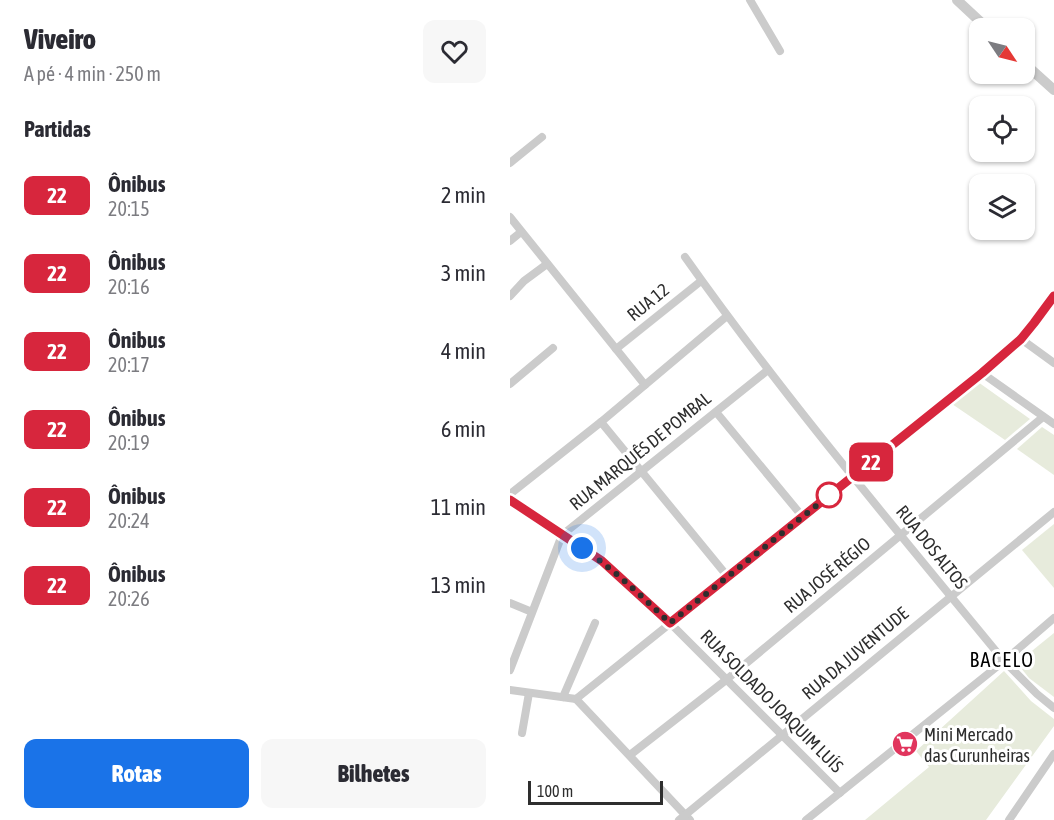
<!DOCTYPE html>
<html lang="pt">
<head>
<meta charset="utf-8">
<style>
  body { margin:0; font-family:"Asap Condensed",sans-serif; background:#f7f7f7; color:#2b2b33; height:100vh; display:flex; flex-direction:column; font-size:22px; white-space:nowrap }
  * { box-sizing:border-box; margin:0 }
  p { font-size:20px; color:#7c7c81 }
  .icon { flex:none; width:33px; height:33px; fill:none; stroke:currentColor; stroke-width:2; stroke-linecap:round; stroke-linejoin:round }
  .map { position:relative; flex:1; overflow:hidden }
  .sheet { display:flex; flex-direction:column; background:#fff; width:510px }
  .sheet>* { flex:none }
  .badge { padding:0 12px; border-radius:9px; font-size:21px; line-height:39px }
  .needle { width:39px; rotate:125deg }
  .tools { position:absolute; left:459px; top:18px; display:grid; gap:12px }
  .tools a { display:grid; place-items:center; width:66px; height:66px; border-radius:12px; background:#fff; box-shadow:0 2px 4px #0004; font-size:30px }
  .scale { position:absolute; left:18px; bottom:15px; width:135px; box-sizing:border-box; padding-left:6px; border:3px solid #2e2e2e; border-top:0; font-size:16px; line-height:21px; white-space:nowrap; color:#2e2e2e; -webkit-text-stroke:4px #fff; paint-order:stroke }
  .you { position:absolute; width:30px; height:30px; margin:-15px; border:4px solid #fff; border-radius:50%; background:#1a73e8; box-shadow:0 0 0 9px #1a73e833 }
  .map>.badge { position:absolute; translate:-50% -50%; box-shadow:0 0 0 3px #fff }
  h2 { padding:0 24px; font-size:22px; line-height:54px }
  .round { display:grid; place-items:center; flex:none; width:63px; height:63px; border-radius:12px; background:#f7f7f7 }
  .overview { display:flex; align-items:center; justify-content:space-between; height:102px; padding:0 24px }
  h1 { font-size:28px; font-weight:800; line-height:45px }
  .button { display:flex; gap:12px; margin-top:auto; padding:12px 24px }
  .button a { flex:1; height:69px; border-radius:12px; background:#1a73e8; color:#fff; font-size:24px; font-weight:800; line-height:69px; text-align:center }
  .button a+a { background:#f7f7f7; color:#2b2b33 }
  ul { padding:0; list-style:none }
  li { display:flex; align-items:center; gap:18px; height:78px; padding:0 24px }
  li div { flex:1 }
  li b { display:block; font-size:22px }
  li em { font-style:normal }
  li .badge { min-width:66px; font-weight:700; text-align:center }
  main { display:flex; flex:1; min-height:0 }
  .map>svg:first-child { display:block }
  .green { fill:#e7ebdc }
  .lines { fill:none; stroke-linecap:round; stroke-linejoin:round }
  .minor { stroke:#cbcbcb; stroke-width:8 }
  .tertiary { stroke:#cbcbcb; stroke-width:10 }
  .line-casing { stroke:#fff; stroke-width:14 }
  .line { stroke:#d7263d; stroke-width:9 }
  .walk { stroke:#2e2e2e; stroke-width:6; stroke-dasharray:0 10.8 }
  .stop-dot { fill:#fff; stroke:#d7263d; stroke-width:3 }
  .labels { text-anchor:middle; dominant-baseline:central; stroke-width:6; stroke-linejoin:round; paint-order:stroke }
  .street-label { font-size:18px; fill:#2e2e2e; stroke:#fff }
  .poi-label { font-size:18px; fill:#2e2e2e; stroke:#fff; text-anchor:start }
  .neighbourhood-label { font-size:20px; letter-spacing:1.5px; fill:#000; stroke:#fff }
</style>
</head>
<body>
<main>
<section class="sheet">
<div class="overview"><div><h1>Viveiro</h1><p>A pé · 4 min · 250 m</p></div><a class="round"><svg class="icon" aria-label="heart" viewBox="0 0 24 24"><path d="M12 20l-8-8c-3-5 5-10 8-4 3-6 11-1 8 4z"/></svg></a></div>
<h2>Partidas</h2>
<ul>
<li><span class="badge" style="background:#d7263d;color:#fff">22</span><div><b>Ônibus</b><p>20:15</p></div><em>2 min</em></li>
<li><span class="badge" style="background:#d7263d;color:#fff">22</span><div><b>Ônibus</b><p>20:16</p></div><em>3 min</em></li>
<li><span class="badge" style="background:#d7263d;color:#fff">22</span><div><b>Ônibus</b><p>20:17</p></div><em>4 min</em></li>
<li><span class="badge" style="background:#d7263d;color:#fff">22</span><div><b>Ônibus</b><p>20:19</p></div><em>6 min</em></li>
<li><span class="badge" style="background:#d7263d;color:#fff">22</span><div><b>Ônibus</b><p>20:24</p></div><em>11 min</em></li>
<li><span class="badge" style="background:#d7263d;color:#fff">22</span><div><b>Ônibus</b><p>20:26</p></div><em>13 min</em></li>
</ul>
<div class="button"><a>Rotas</a><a>Bilhetes</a></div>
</section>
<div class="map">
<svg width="544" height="820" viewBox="0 0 544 820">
  <rect width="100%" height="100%" fill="#fff"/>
  <!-- green -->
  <g class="green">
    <polygon points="468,382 520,419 495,440 442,404"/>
    <polygon points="532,427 544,435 544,475 507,449"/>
    <polygon points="544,524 544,588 512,550"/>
    <polygon points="544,633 544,697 519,678 507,663"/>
    <polygon points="494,671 521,701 544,719 544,726 476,820 355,820 419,767 406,751"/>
  </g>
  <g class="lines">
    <!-- minor -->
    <g class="minor">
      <polyline points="240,0 270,51"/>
      <polyline points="0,163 32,137"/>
      <polyline points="0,217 135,385"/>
      <polyline points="0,241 11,232"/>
      <path d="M 175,257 C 274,397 385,528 494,661 L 527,694 L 544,708"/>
      <polyline points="0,296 14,281 37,264"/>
      <polyline points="511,339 544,363"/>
      <polyline points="106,349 191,281"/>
      <polyline points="472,373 544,424"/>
      <polyline points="0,384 43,348"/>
      <polyline points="206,412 292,516"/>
      <polyline points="91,422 217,316"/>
      <polyline points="0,494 91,422 218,577"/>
      <polyline points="0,500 92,561 160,623 330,793"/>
      <polyline points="0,603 22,612"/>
      <polyline points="0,670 52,535 258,370"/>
      <polyline points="0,690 66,699"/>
      <polyline points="53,697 85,623"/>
      <polyline points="66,699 472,373 511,339 524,323 544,296"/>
      <polyline points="66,699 180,820"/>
      <polyline points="12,733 19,693"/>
      <polyline points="120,755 216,680 533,417"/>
      <polyline points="169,820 544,512"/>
      <polyline points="296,820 494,661 544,618"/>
      <polyline points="499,820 544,754"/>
    </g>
    <!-- tertiary -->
    <g class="tertiary">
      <polyline points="447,0 477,28"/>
      <polyline points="514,63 544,90"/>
    </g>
  </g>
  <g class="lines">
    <!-- line casing -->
    <g class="line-casing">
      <polyline id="line" points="0,500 92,561 160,623 472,373 511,339 524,323 544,296"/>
    </g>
    <!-- line -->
    <use href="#line" class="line"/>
    <!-- walk -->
    <path class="walk" d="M 72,548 C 105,570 132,597 160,623 L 326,490 L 319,495"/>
  </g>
  <!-- icons -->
  <defs>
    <g id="supermarket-disc" transform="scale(1.35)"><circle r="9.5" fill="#e1355d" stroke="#fff"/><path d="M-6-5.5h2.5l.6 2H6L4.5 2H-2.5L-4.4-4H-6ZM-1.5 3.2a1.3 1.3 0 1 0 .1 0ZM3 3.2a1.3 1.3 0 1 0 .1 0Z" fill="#fff"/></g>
  </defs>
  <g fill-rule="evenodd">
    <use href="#supermarket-disc" x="395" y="744"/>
  </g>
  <!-- markers -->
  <circle class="stop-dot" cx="319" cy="495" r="12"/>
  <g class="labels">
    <!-- street labels -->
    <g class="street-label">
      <text transform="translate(138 302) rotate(-39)">RUA 12</text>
      <text transform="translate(130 451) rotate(-39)">RUA MARQUÊS DE POMBAL</text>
      <text transform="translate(422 547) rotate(51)">RUA DOS ALTOS</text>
      <text transform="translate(317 575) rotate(-40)">RUA JOSÉ RÉGIO</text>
      <text transform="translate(345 653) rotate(-40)">RUA DA JUVENTUDE</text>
      <text transform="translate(262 701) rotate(45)">RUA SOLDADO JOAQUIM LUÍS</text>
    </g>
    <!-- poi labels -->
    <g class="poi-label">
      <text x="414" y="734">Mini Mercado<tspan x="414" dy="21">das Curunheiras</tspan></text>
    </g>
    <!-- neighbourhood labels -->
    <g class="neighbourhood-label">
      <text x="492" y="659">BACELO</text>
    </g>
  </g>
</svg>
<div class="tools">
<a><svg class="needle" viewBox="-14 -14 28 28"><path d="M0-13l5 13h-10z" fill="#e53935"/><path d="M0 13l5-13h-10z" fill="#7c7c81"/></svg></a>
<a><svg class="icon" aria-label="locate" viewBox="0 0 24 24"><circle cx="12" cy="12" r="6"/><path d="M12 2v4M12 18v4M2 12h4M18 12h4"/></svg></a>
<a><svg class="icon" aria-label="layers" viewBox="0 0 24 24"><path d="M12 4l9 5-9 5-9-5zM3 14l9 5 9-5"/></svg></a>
</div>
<div class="scale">100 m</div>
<div class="you" style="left:72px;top:548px"></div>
<b class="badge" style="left:361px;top:462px;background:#d7263d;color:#fff">22</b>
</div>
</main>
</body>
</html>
